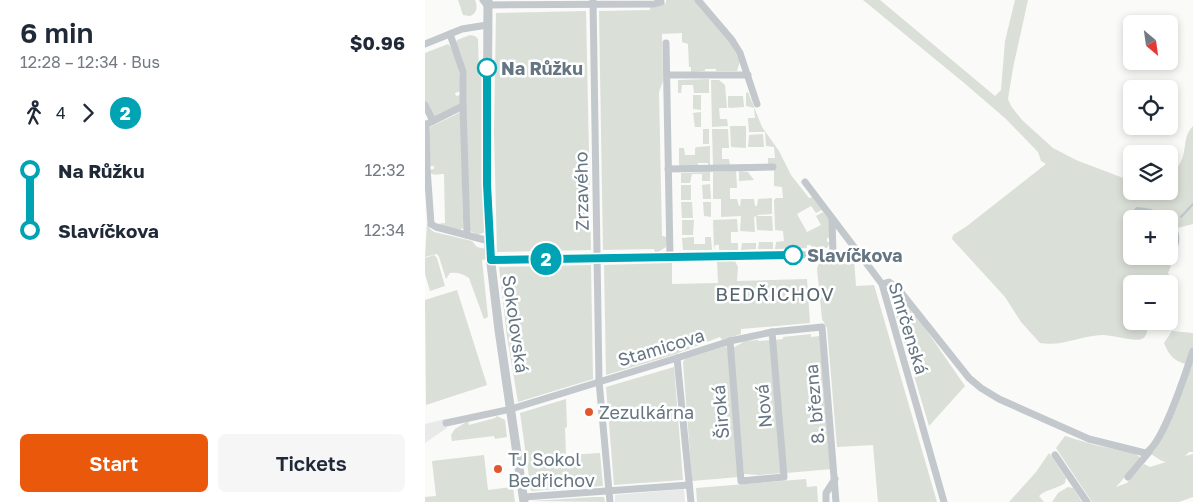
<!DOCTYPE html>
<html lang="en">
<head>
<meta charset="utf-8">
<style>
  body { margin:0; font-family:"Golos Text",sans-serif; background:#f6f6f7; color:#1f2937; height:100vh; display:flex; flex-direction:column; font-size:19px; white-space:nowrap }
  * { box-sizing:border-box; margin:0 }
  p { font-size:16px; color:#747a83 }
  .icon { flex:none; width:28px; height:28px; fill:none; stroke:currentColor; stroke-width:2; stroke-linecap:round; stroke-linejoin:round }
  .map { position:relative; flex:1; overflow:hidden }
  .details { display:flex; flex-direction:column; background:#fff; width:425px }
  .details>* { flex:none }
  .badge { padding:0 10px; border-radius:16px; font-size:18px; line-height:32px }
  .needle { width:32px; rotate:151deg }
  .controls { position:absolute; left:698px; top:15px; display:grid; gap:10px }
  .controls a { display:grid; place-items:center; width:55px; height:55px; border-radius:8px; background:#fff; box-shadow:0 2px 8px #0003; font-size:25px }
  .map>.badge { position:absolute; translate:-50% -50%; box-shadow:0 0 0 2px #fff }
  .legs { display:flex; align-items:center; gap:8px; height:55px; padding:0 20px; font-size:16px }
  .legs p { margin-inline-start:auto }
  .headline { display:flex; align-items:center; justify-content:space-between; height:85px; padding:0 20px }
  h1 { font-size:28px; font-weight:600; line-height:38px }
  .primary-button { display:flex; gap:10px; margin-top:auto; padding:10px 20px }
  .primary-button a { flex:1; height:58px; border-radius:8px; background:#ea580c; color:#fff; font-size:20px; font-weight:600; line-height:58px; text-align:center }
  .primary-button a+a { background:#f6f6f7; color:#1f2937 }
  ul { padding:0 20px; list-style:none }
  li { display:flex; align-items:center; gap:18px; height:60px; font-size:19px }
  li i { display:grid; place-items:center; width:8px; height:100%; margin:0 6px; background:currentColor }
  li i::after { content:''; width:12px; height:12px; margin:-6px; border:4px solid; border-radius:50%; background:#fff }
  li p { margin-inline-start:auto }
  li:first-child i { background:linear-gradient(#0000 50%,currentColor 0) }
  li:last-child i { background:linear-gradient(currentColor 50%,#0000 0) }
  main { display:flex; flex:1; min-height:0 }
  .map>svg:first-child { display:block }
  .built { fill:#e8e9e9 }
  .green { fill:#dadfd7 }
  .water { fill:#bbc7cb }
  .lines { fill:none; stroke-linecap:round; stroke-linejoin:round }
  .stream { stroke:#bbc7cb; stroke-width:2 }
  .minor { stroke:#c3c8cc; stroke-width:7 }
  .tertiary { stroke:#c3c8cc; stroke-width:9 }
  .line-1-casing { stroke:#fff; stroke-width:11 }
  .line-1 { stroke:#00a3b4; stroke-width:8 }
  .stop-1-dot { fill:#fff; stroke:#00a3b4; stroke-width:2.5 }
  .poi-dot { fill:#e4572e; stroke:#fff; stroke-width:2 }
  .labels { text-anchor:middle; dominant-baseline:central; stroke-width:5; stroke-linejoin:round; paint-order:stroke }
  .stop-label { font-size:18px; font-weight:bold; fill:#657683; stroke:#fff; text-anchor:start }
  .street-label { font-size:18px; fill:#657683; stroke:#fff }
  .poi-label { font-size:18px; fill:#657683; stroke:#fff; text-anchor:start }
  .neighbourhood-label { font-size:19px; letter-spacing:1px; fill:#57646e; stroke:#fff }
</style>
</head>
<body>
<main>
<section class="details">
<div class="headline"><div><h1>6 min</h1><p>12:28 – 12:34 · Bus</p></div><b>$0.96</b></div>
<div class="legs"><svg class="icon" aria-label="walk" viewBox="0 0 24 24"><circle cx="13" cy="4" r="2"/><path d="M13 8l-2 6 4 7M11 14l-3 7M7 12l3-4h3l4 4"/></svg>4<svg class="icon" aria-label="forward" viewBox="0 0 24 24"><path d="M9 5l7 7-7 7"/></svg><b class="badge" style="background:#00a3b4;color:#fff">2</b></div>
<ul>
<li><i style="color:#00a3b4"></i><b>Na Růžku</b><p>12:32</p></li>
<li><i style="color:#00a3b4"></i><b>Slavíčkova</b><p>12:34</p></li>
</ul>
<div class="primary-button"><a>Start</a><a>Tickets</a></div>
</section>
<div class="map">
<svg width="768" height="502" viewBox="0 0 768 502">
  <rect width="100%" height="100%" fill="#fafaf8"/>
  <!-- built -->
  <g class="built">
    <polygon points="20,419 22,428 0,443 0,424"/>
    <polygon points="259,489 260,502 190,502 190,495"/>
  </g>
  <!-- green -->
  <g class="green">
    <path d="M 33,0 L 50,0 C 53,7 52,13 45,16 L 38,15 Z"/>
    <polygon points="241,0 270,0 305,42 315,61 312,71 291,71 291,69 280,69 280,71 266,72 266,67 264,67 263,44 257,42 257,33 237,34 238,81 234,92 237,236 242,237 241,247 233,252 230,252 229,249 178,250 174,11 225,10 225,6 241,3"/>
    <path d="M 438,0 L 455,0 L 570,96 L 576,90 L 580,41 L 590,0 L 603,0 L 588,68 L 583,99 L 586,106 L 597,120 L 628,148 L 651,160 L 706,181 L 706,191 L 744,191 L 744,176 C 750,171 756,164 758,156 C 761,145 759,135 768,126 L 768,224 L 752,228 C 738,212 732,209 711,207 L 702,224 L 706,231 L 706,256 C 718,256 738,256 746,266 L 743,273 L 747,280 L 744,293 L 744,284 L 706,284 L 706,321 L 722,321 C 722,327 724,335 717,339 C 710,342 687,335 678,335 C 657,335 637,347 615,343 L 596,322 L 580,297 L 527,239 L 528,235 L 542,226 L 621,164 L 616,161 L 613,152 L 581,119 L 538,82 Z"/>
    <polygon points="161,11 166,250 72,252 69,133 71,13"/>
    <polygon points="45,35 50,36 53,39 54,76 58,76 60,232 53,235 45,231 40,112 31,43 32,40"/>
    <path d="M 23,44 C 34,56 35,76 36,91 L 30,93 L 31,96 L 35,95 L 35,103 L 33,106 L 9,117 L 0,102 L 0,53 Z"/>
    <polygon points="284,79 284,93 269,93 268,85 257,85 256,93 253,93 253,80"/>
    <polygon points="286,80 294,80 300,85 302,108 294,108 295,119 302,119 303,126 287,127"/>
    <polygon points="323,92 337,127 354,151 366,175 384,198 387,197 397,210 391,213 386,206 372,214 382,232 396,225 391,216 398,212 404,219 406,238 402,238 402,242 406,242 402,248 386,248 386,245 382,245 382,248 350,249 351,242 359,241 358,231 350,230 349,200 351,198 358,198 357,187 349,186 349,165 343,165 343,158 350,158 349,147 341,146 340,132 324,132 323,118 330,118 329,108 321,106 321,93"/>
    <polygon points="268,95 276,95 276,110 268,109"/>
    <polygon points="303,96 318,96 319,107 305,108 303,107"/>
    <path d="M 36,112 L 38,228 L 35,230 L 11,224 L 20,223 L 19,174 C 13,174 6,177 4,170 L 9,169 L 9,166 L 4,166 L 4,131 L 5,127 Z"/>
    <polygon points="276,112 276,127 270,127 268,113"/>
    <polygon points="305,126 321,126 321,148 306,147"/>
    <rect x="278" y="129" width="6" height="15"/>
    <polygon points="287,129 303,129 304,148 297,148 297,159 304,159 305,165 288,165"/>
    <polygon points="338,134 339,147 323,147 324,135"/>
    <polygon points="285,146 285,166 283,166 283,163 273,163 273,166 255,166 254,164 254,148 259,148 260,155 270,155 270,148 272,147"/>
    <polygon points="311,171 312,188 305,188 305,199 312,199 314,206 315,206 316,199 329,199 330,206 332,206 333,199 347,198 347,214 332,215 333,216 347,216 348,231 332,230 331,216 329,217 330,232 315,231 316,216 296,217 296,199 288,199 288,172"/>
    <polygon points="314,171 323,172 329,180 314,181"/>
    <polygon points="285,172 285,181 277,181 277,174 267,174 265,183 256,183 256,173"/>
    <polygon points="285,184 286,199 278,199 277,185"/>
    <rect x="256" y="185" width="10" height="15"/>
    <polygon points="256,202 267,202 268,218 257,218"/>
    <polygon points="278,202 286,202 286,217 279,216"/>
    <polygon points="312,219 313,232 306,232 306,243 313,243 313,250 294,250 294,245 290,245 289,250 288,220"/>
    <polygon points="257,220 269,220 268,235 257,235"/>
    <path d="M 2,224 L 3,224 L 5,229 L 9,232 L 47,241 L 52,247 L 61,249 L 62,259 L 57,260 L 63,317 L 59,319 L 44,278 C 37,273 32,272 25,273 L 21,279 L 14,257 L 12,254 L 0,257 Z"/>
    <polygon points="269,237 269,244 280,244 280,237 286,237 287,250 258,250 257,238"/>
    <polygon points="334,242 348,242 348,249 333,249"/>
    <polygon points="317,243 331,243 331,249 316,250"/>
    <polygon points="9,255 12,258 20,286 5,291 0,274 0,258"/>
    <polygon points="429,259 431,286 449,285 512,502 453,502 448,445 412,447 402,328 397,319 392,269 393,265 397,262"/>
    <polygon points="292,261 310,261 313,267 312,281 382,279 385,323 316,329 316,334 297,340 295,337 248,355 181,375 179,265 247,263 247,284 293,283"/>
    <polygon points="166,265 168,379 93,402 82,337 74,267"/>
    <polygon points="32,290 62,385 1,405 0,300"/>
    <polygon points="467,290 495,321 540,386 504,426 464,292"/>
    <path d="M 747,331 L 768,333 L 768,452 L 764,452 L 760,456 L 768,454 L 768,497 L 754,502 L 667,502 L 631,448 L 640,436 L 670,445 L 709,453 L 716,458 L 691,487 L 702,483 L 719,464 L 725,467 L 741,462 L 737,461 L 726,454 L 733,444 L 765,365 C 751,363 744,356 739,343 Z"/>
    <polygon points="386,334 386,337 395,336 407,469 361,473 350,340 358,339 358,337"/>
    <polygon points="333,340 334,341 346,340 357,473 334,475 319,474 308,348 320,341"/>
    <polygon points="301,346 303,351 314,477 267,481 258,362 260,359"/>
    <polygon points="249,367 258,480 189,485 181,387"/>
    <polygon points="141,399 142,427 140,428 141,455 175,453 178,486 106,491 95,413"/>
    <polygon points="72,416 80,420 82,437 70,439 69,436 27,441 26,435 30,429 43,421 44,425 70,418"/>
    <path d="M 624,453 L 641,478 L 640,483 C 632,489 621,489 614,496 L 619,502 L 584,502 L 611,472 Z"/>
    <polygon points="59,455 63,490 88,487 90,502 0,502 0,497 11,496 7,461"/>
    <polygon points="381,479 382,487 392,486 393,502 272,502 271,488"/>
    <polygon points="643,487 648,488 657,502 627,502 633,493"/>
    <polygon points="179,497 180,502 106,501 170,497"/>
  </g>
  <!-- water -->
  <path class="water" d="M 711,207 C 743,208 768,230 746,261 L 729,259 L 724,256 L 744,256 L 744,219 L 706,219 L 706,231 L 702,220 Z"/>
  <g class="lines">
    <!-- stream -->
    <polyline class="stream" points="756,217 768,204"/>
    <!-- minor -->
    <g class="minor">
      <polyline points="58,0 62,5 229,4 236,2"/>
      <polyline points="168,0 174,381 185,502"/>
      <polyline points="273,0 307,40 315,53 332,104"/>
      <polyline points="241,43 245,257"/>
      <polyline points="0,44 37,29 62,25"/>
      <polyline points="242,75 323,75"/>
      <polyline points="0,105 8,121"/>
      <polyline points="38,106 42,235"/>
      <polyline points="1,124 2,168 6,224 11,227 64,241"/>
      <polyline points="0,125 38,106 38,72 25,34"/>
      <polyline points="243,169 348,167"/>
      <polyline points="380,182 457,284 519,502"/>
      <polyline points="407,219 408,254"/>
      <polyline points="66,260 434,254"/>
      <path d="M 457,284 L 464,282 L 474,290 L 544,378 L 556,388 L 574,399 L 664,439 L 720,453 C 738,446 761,371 768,351"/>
      <polyline points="305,341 316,481 359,477 347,332"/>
      <polyline points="252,358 266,502"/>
      <polyline points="21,423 86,409 252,358 305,341 347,332 397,327 411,502"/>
      <polyline points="630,455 662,502"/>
      <polyline points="703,477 724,452"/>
      <polyline points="99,497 264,485"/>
      <polyline points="401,502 401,493 410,479"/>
    </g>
    <!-- tertiary -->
    <polyline class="tertiary" points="63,0 62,184 64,247 74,330 99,502"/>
  </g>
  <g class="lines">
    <!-- line-1 casing -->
    <g class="line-1-casing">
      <polyline id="line-1" points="62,68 62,184 66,260 368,255"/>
    </g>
    <!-- line-1 -->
    <use href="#line-1" class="line-1"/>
  </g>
  <!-- markers -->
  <g class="stop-1-dot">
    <circle cx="62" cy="68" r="9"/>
    <circle cx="368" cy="255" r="9"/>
  </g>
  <g class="poi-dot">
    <circle cx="164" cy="412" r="5"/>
    <circle cx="73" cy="469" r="5"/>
  </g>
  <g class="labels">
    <!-- stop labels -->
    <g class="stop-label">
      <text x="76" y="68">Na Růžku</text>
      <text x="382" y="255">Slavíčkova</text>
    </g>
    <!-- street labels -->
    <g class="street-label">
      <text transform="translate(156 191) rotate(-91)">Zrzavého</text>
      <text transform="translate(91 324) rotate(82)">Sokolovská</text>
      <text transform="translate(484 328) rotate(73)">Smrčenská</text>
      <text transform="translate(236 347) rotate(-17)">Stamicova</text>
      <text transform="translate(389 404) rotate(-95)">8. března</text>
      <text transform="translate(338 406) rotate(-95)">Nová</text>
      <text transform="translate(295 412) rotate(-95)">Široká</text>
    </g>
    <!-- poi labels -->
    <g class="poi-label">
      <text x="174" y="412">Zezulkárna</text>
      <text x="83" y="459">TJ Sokol<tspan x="83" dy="21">Bedřichov</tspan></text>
    </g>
    <!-- neighbourhood labels -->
    <g class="neighbourhood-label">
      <text x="350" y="293">BEDŘICHOV</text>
    </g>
  </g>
</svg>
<div class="controls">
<a><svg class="needle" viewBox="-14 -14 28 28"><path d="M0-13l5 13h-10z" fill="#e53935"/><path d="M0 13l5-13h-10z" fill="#747a83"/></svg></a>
<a><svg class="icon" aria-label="locate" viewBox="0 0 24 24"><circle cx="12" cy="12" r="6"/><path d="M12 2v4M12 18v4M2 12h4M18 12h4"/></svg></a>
<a><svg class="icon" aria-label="layers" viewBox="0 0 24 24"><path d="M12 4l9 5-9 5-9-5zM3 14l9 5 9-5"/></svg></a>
<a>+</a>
<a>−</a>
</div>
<b class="badge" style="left:121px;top:259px;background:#00a3b4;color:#fff">2</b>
</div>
</main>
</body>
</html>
